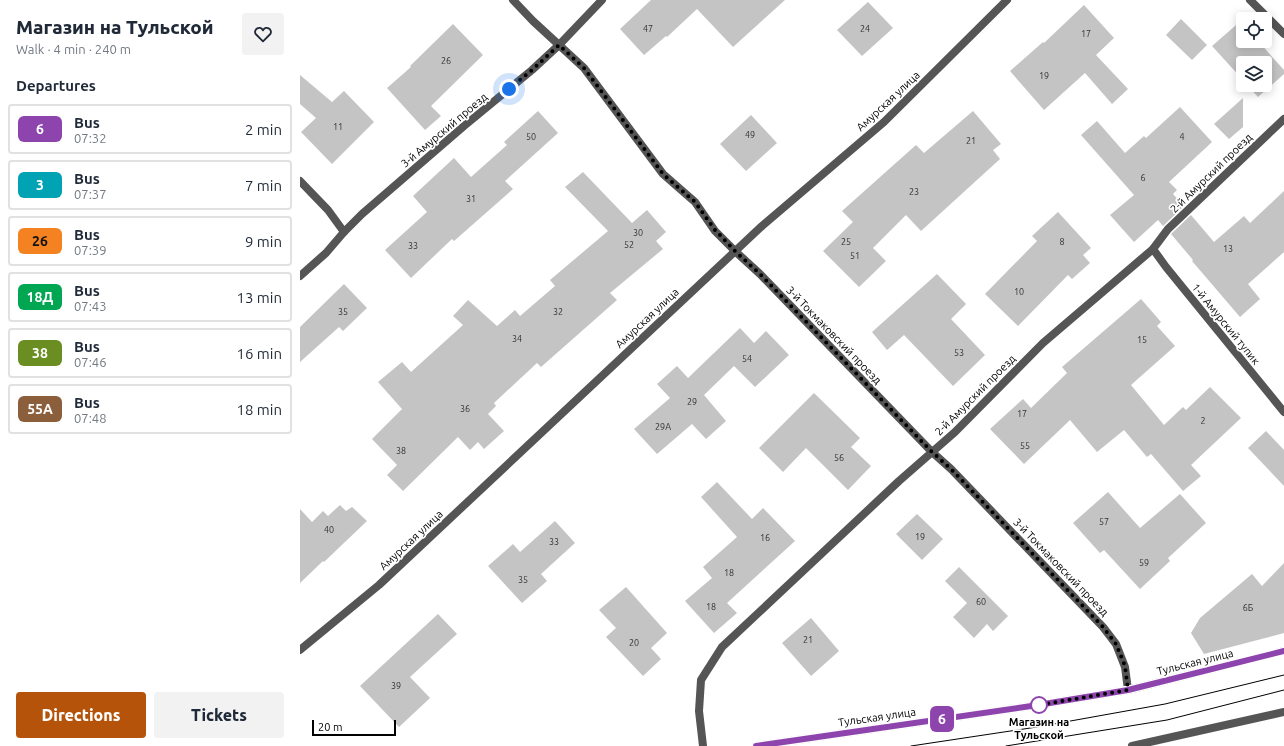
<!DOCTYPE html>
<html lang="en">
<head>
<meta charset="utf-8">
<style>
  body { margin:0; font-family:Ubuntu,sans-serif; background:#f2f2f3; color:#1f2937; height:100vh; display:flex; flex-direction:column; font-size:15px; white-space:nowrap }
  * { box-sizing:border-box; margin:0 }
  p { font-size:13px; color:#747a83 }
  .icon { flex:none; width:22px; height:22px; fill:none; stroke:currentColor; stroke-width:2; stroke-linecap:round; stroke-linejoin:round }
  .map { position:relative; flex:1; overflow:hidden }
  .panel { display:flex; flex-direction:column; background:#fff; width:300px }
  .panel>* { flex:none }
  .badge { padding:0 8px; border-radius:6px; font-size:14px; line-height:26px }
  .controls { position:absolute; left:936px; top:12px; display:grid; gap:8px }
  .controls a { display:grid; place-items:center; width:36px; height:36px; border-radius:4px; background:#fff; box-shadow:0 2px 10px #0003; font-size:20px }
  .scale { position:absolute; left:12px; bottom:10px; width:84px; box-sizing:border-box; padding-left:4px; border:2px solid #000; border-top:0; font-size:11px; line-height:14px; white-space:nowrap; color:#000; -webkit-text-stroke:3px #fff; paint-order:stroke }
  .you { position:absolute; width:20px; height:20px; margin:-10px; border:3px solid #fff; border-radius:50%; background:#1a73e8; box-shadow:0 0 0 6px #1a73e833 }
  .map>.badge { position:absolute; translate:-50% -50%; box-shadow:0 0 0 2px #fff }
  h2 { padding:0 16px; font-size:15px; line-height:36px }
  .round { display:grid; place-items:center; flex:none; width:42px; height:42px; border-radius:4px; background:#f2f2f3 }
  .head { display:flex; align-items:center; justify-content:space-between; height:68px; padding:0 16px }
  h1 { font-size:19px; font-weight:800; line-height:30px }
  .button { display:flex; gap:8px; margin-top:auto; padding:8px 16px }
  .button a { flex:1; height:46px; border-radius:4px; background:#b45309; color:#fff; font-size:16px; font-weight:800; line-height:46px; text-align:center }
  .button a+a { background:#f2f2f3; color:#1f2937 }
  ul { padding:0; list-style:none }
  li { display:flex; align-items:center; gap:12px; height:50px; margin:0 8px 6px; padding:0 8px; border:2px solid #e0e1e3; border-radius:4px }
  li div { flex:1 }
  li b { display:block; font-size:15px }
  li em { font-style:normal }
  li .badge { min-width:44px; font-weight:700; text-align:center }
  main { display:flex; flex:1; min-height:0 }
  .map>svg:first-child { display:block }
  .building { fill:#c4c4c4 }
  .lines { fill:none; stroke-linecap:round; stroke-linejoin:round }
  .minor { stroke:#555; stroke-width:8 }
  .tertiary { stroke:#555; stroke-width:8 }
  .tram { stroke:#000; stroke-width:1 }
  .line-casing { stroke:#fff; stroke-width:9 }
  .line { stroke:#8e44ad; stroke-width:6 }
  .walk { stroke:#000; stroke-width:4; stroke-dasharray:0 7.2 }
  .stop-dot { fill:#fff; stroke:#8e44ad; stroke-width:2 }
  .labels { text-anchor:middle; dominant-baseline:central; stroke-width:3.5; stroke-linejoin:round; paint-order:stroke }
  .number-label { font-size:9px; fill:#313131 }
  .street-label { font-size:11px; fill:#000; stroke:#fff }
  .stop-label { font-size:11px; font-weight:bold; fill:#000; stroke:#fff }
</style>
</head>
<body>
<main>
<section class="panel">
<div class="head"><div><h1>Магазин на Тульской</h1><p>Walk · 4 min · 240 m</p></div><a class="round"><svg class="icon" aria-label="heart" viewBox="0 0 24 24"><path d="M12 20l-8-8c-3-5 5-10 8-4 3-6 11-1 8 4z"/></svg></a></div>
<h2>Departures</h2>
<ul>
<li><span class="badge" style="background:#8e44ad;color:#fff">6</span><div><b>Bus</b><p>07:32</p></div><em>2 min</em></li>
<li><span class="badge" style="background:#00a3b4;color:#fff">3</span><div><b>Bus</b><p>07:37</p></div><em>7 min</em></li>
<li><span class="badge" style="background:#f58220;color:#111">26</span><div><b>Bus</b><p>07:39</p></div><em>9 min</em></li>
<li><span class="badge" style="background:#00a651;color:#fff">18Д</span><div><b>Bus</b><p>07:43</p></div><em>13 min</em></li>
<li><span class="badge" style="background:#6b8e23;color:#fff">38</span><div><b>Bus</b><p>07:46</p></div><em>16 min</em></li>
<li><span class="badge" style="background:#8b5e3c;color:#fff">55А</span><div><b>Bus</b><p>07:48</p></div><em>18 min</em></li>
</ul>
<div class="button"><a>Directions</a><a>Tickets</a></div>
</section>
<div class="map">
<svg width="984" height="746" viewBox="0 0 984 746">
  <rect width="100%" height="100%" fill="#fff"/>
  <!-- building -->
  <g class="building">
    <polygon points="351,0 485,0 433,47 397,9 367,37 366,36 344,55 320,29"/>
    <polygon points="568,2 593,28 562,56 537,30"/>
    <polygon points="784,5 814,38 796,55 828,89 812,104 785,73 744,110 710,71 743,42 744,43"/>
    <polygon points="881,19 907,45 892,60 866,35"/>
    <polygon points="943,19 943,41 958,41 984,70 984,74 958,97 947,85 965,85 965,63 943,63 943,80 912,46"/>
    <polygon points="153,24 183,55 131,106 141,116 125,130 87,88 111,67 110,66"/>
    <polygon points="0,75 32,102 44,91 74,122 32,164 1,132 16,118 0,104"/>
    <polygon points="943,98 943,127 929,139 914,124"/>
    <polygon points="880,107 912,142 869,182 877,190 873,194 884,206 863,226 858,220 834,242 810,215 834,195 781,135 797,121 825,153 844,136 846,138"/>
    <polygon points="238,111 258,133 205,181 213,189 154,241 152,239 111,278 85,250 127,212 113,196 154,158 171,177 207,145 204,142"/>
    <polygon points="673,111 701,144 693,150 700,159 621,231 606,215 573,248 586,261 559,287 523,251 553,222 542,211 616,145 624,153"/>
    <polygon points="451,115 477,143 446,171 420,144"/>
    <polygon points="283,172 332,223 347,210 366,232 356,241 363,249 310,293 317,300 241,367 237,363 194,403 196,406 188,414 204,431 184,449 178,442 170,450 158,437 103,491 87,475 97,465 72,439 102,409 78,382 102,362 111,372 163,325 153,316 168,300 197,326 215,310 220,316 255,286 250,280 308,231 265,187"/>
    <polygon points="984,191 984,252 948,284 960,299 940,317 892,261 893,260 871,234 891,215 914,242 944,216 950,223"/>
    <polygon points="758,212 791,248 783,255 790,263 772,279 768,275 718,326 685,294 737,241 732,236"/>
    <polygon points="637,274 666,304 651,319 685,355 653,386 604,335 587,350 572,332"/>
    <polygon points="44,284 67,308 43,331 39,327 0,362 0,327"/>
    <polygon points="841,299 861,322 857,326 875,346 831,385 864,425 883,407 886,410 910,387 941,418 891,465 901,476 883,491 851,454 847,457 824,430 797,452 770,420 724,464 690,429 723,399 731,408 767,373 762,367"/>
    <polygon points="440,328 454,343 466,331 489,355 455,387 434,366 404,395 426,421 406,439 392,424 357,454 334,429 370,398 357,384 377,366 388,378"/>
    <polygon points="514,393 560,438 551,447 571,466 548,490 506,448 483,472 459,448"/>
    <polygon points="966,431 984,450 984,486 948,448"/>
    <polygon points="417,482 452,519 463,508 495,541 427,603 437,613 414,633 385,601 412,578 403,567 437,537 401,497"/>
    <polygon points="808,492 840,528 880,494 906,523 868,558 870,561 840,589 804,550 800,553 773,523"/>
    <polygon points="40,505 46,511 52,507 67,521 24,562 23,561 0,583 0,509 12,522 23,511 28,516"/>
    <polygon points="617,514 643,539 622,560 596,534"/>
    <polygon points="255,521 275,543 241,574 247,581 222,603 188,566 213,544 220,552"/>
    <polygon points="984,563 984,633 904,654 891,633 900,618 952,574 962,586"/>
    <polygon points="659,567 708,616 693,631 687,624 674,638 653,617 667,603 645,581"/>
    <polygon points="326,587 367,633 351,648 361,659 343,676 306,637 316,628 299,610"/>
    <polygon points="138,614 157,634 110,677 130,698 99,727 60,686"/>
    <polygon points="511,618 539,651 511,676 482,643"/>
  </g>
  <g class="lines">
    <!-- minor -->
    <g class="minor">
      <polyline points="213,0 233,21 284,68 363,174 395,202 415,231 436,252 460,274 632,452 651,469 803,627 816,644 825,667 828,690"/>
      <polyline points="950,0 984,34"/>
      <polyline points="0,181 28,210 44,232"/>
      <polyline points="853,249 866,267 984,412"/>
      <polyline points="0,276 26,253 44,232 62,214 164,126 232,70 259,45 302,0"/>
      <polyline points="0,650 79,585 462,226 584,122 707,0"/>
      <polyline points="403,746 399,711 401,680 422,647 599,481 655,432 743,343 853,249 868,229 984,119"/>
    </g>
    <!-- tertiary -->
    <g class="tertiary">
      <polyline points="456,746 738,705 828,690 984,651"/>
      <polyline points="832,746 984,712"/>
    </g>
    <!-- tram -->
    <g class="tram">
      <polyline points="611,746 737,727 865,704 984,675"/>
      <polyline points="706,746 867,720 984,690"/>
    </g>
  </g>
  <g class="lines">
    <!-- line casing -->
    <g class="line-casing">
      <polyline id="line" points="456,746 738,705 828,690 984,651"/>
    </g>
    <!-- line -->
    <use href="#line" class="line"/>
    <!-- walk -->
    <polyline class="walk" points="209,89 232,70 259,45 284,68 363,174 395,202 415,230 436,252 460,274 632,452 651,469 803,627 816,644 825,666 828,690 739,705"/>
  </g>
  <!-- markers -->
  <circle class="stop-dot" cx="739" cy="705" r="8"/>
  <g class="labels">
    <!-- number labels -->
    <g class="number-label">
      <text x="348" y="29">47</text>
      <text x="565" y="29">24</text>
      <text x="786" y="34">17</text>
      <text x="146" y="61">26</text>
      <text x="744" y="76">19</text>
      <text x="38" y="127">11</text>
      <text x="450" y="135">49</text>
      <text x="231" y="137">50</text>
      <text x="882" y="137">4</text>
      <text x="671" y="141">21</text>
      <text x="843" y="178">6</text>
      <text x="614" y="192">23</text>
      <text x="171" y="199">31</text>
      <text x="338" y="233">30</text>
      <text x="546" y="242">25</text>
      <text x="762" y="242">8</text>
      <text x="329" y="245">52</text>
      <text x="113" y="246">33</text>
      <text x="928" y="249">13</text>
      <text x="555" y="256">51</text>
      <text x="719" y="292">10</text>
      <text x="43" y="312">35</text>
      <text x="258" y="312">32</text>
      <text x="217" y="339">34</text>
      <text x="842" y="340">15</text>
      <text x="659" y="353">53</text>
      <text x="447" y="359">54</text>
      <text x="392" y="402">29</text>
      <text x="165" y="409">36</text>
      <text x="722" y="414">17</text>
      <text x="903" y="421">2</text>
      <text x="363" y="427">29А</text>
      <text x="725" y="446">55</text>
      <text x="101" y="451">38</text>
      <text x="539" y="458">56</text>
      <text x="804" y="522">57</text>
      <text x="29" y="530">40</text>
      <text x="620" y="537">19</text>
      <text x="465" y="538">16</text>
      <text x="254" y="542">33</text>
      <text x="844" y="563">59</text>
      <text x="429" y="573">18</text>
      <text x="223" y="580">35</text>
      <text x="681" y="602">60</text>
      <text x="411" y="607">18</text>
      <text x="948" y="608">6Б</text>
      <text x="508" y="640">21</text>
      <text x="334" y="643">20</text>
      <text x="96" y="686">39</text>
    </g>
    <!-- street labels -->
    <g class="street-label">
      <text transform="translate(588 101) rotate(-43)">Амурская улица</text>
      <text transform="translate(144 130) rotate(-40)">3-й Амурский проезд</text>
      <text transform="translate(911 173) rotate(-44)">2-й Амурский проезд</text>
      <text transform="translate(347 318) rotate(-43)">Амурская улица</text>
      <text transform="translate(926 324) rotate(51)">1-й Амурский тупик</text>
      <text transform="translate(534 335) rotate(46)">3-й Токмаковский проезд</text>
      <text transform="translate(675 395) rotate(-45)">2-й Амурский проезд</text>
      <text transform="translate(111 540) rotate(-43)">Амурская улица</text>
      <text transform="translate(761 567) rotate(46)">3-й Токмаковский проезд</text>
      <text transform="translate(895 662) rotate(-14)">Тульская улица</text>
      <text transform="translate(577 717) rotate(-8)">Тульская улица</text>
    </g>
    <!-- stop labels -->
    <g class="stop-label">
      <text x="739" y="722">Магазин на<tspan x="739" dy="13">Тульской</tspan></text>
    </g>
  </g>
</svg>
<div class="controls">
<a><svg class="icon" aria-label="locate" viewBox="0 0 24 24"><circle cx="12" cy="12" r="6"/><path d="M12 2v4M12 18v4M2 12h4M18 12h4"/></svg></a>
<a><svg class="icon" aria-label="layers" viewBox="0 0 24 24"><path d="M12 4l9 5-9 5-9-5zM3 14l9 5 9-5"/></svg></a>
</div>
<div class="scale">20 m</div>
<div class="you" style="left:209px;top:89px"></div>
<b class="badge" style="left:642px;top:719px;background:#8e44ad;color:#fff">6</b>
</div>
</main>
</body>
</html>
